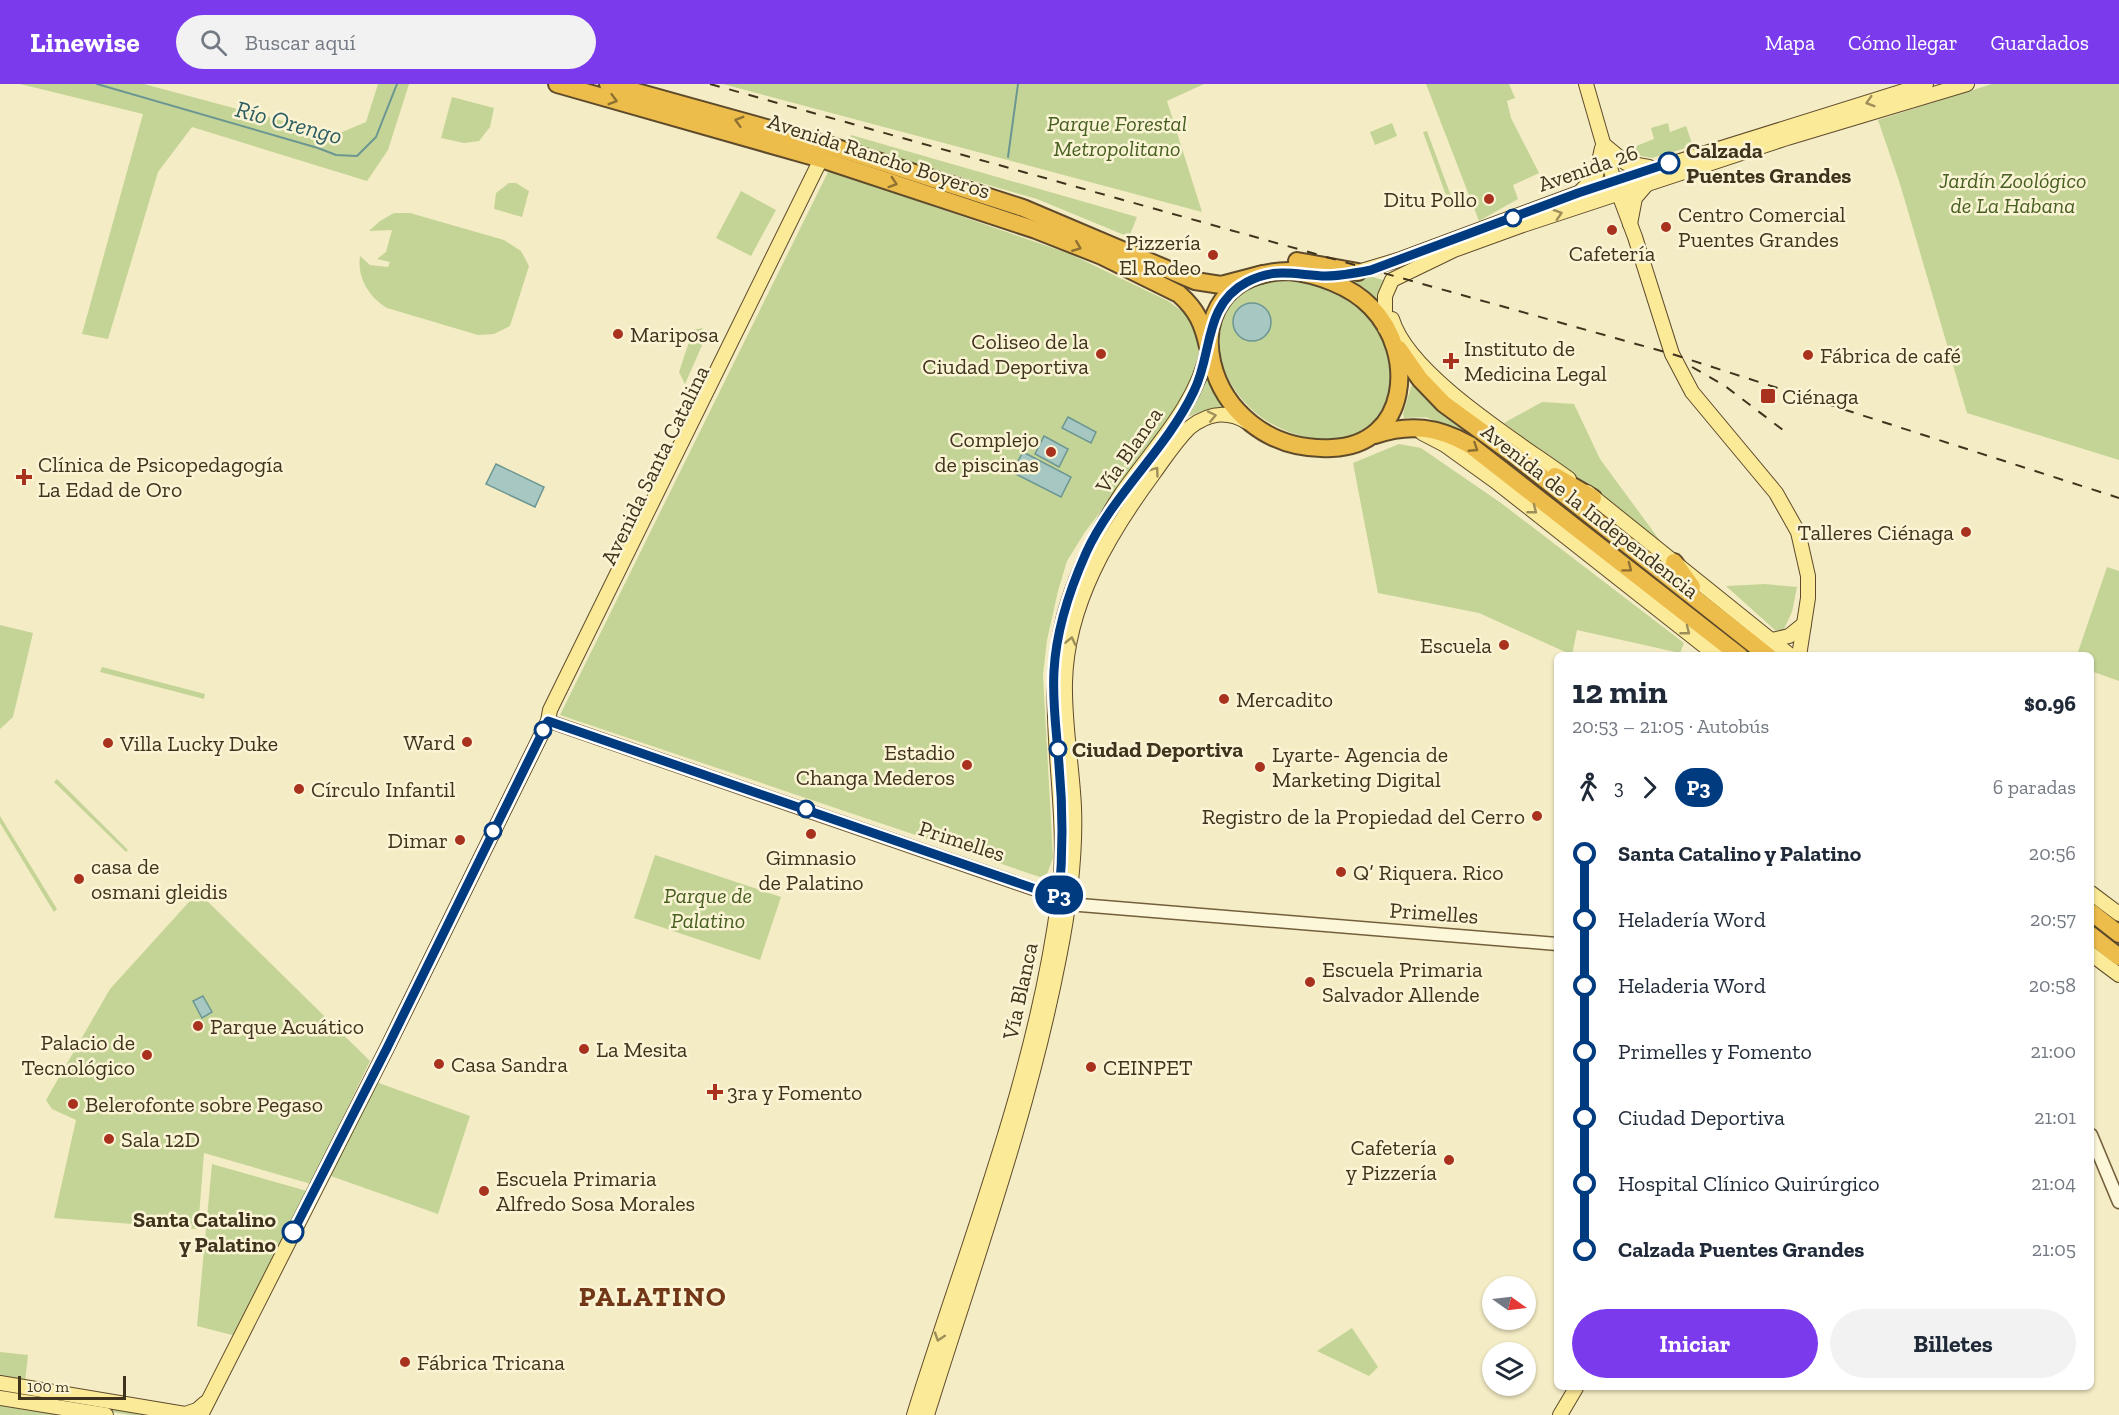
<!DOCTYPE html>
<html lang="es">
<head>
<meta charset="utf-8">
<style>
  body { margin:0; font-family:"Zilla Slab",serif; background:#f2f2f3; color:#1f2937; height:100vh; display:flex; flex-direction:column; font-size:22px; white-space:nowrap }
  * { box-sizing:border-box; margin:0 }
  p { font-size:20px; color:#747a83 }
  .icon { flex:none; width:33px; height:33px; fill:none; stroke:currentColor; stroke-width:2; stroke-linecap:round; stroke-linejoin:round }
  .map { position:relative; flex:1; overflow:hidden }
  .panel { position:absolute; left:1554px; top:568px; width:540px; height:738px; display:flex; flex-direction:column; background:#fff; border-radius:9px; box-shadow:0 2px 4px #0004 }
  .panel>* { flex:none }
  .badge { padding:0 12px; border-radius:20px; font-size:21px; line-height:39px }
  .needle { width:39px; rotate:104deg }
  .tools { position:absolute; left:1482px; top:1192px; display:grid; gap:12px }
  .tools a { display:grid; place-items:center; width:54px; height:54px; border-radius:50%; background:#fff; box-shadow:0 2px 4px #0004; font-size:30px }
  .scale { position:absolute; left:18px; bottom:15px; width:108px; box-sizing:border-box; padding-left:6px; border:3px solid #40331d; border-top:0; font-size:16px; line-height:21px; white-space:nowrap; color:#40331d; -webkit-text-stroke:4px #faf4d5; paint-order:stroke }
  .map>.badge { position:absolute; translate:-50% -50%; box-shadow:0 0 0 3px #fff }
  .legs { display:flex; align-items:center; gap:9px; height:66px; padding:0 18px; font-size:20px }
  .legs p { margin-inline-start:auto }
  .summary { display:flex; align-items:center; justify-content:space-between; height:102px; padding:0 18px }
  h1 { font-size:33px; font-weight:800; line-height:45px }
  .cta { display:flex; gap:12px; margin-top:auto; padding:12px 18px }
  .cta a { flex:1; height:69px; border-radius:36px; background:#7c3aed; color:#fff; font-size:24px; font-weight:800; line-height:69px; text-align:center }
  .cta a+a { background:#f2f2f3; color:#1f2937 }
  ul { padding:0 18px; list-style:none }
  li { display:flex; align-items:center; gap:21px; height:66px; font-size:22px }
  li i { display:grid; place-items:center; width:9px; height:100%; margin:0 8px; background:currentColor }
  li i::after { content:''; width:15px; height:15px; margin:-8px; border:4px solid; border-radius:50%; background:#fff }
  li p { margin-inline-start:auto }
  li:first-child i { background:linear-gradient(#0000 50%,currentColor 0) }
  li:last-child i { background:linear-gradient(currentColor 50%,#0000 0) }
  header { display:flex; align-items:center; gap:36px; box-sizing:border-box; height:84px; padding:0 30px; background:#7c3aed; color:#fff }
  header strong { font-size:28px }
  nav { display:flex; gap:33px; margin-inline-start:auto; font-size:21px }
  .search { width:420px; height:54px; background:#f2f2f3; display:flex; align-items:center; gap:15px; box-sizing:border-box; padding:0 21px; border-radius:33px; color:#747a83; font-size:22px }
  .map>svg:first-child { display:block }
  .green { fill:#c4d496 }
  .water { fill:#a6c7c2; stroke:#6c9692; stroke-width:1.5 }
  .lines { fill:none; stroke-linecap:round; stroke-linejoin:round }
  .stream { stroke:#6c9692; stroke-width:2 }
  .secondary-casing { stroke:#735f3b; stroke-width:15 }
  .primary-casing { stroke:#5f4b2c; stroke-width:16 }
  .highway-casing { stroke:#5f4b2c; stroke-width:20 }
  .secondary { stroke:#fdf7d9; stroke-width:12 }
  .primary { stroke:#fbea98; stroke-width:14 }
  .highway { stroke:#edbd4b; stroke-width:16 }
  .rail { stroke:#40331d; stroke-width:2; stroke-dasharray:10 10; stroke-linecap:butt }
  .oneway { stroke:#8e7132 }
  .oneway2 { stroke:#9e8e5a }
  .line-1-casing { stroke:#fff; stroke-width:14 }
  .line-1 { stroke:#003b80; stroke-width:9 }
  .stop-1-dot { fill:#fff; stroke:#003b80; stroke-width:3 }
  .poi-dot { fill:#a9321f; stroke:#faf4d5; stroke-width:2 }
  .labels { text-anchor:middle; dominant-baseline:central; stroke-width:5; stroke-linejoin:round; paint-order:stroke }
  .park-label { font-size:22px; font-style:italic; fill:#475f21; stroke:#faf4d5 }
  .stop-label { font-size:22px; font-weight:bold; fill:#40331d; stroke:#faf4d5; text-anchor:start }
  .street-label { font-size:22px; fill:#40331d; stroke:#faf4d5 }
  .poi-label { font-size:22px; fill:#40331d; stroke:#faf4d5; text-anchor:start }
  .water-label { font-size:24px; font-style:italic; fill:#2b5d61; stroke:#faf4d5 }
  .district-label { font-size:28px; font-weight:bold; letter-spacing:1.5px; fill:#723717; stroke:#faf4d5 }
</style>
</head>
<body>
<header>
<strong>Linewise</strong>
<div class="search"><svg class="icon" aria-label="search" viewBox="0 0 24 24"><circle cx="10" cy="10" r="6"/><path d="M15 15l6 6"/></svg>Buscar aquí</div>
<nav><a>Mapa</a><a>Cómo llegar</a><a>Guardados</a></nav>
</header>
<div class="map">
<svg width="2119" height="1331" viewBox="0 0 2119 1331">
  <rect width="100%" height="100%" fill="#f4ecc4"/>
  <!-- green -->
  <g class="green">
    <polygon points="20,0 144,0 335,51 366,38 378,0 409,0 388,66 367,97 192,43 158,88 108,255 82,250 143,30"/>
    <polygon points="723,0 1204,0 1167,17 1202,128"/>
    <polygon points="1426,0 1509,0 1515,14 1507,17 1511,34 1539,89 1513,101 1518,115 1479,137"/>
    <polygon points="1992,0 2119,0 2119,376 1967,329 1900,100 1878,36"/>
    <polygon points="452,13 494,24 490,43 479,57 464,59 441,54"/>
    <polygon points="1392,39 1397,52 1375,61 1370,48"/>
    <polygon points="1668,39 1670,48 1686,42 1693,62 1652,74 1621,68 1654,55 1651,44"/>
    <polygon points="1427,47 1455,123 1451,125 1423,48"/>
    <polygon points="851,51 1137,133 1129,153 1037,115 849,61"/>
    <polygon points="829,86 1070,170 1168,217 1185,229 1196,247 1199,268 1196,289 1175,329 1085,448 1067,477 1058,507 1047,556 1043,591 1053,774 1047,790 1040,793 560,631"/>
    <polygon points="509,99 516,99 529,107 522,133 494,125 496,109"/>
    <polygon points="741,107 776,126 751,172 716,154"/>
    <path d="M 394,129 L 410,129 L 504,156 L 521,167 L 529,182 L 510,242 L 494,250 L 478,251 L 387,224 C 369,213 357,194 360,172 L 370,181 L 388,183 L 390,178 L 377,175 L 386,168 L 392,146 L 369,147 L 380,137 Z"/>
    <polygon points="1366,191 1383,196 1378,218 1352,196"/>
    <path d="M 1281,192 C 1307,197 1332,201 1354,216 C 1393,241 1413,323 1363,347 C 1296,378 1206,314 1221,241 C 1224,227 1234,211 1246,203 C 1255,197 1270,196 1281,192 Z"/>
    <polygon points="702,244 707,250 685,300 679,288 693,246"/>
    <polygon points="1208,289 1228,323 1202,327 1180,336 1197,314"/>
    <path d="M 1414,300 C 1436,328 1466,346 1494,365 L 1759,571 L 1745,571 L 1453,345 L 1426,333 L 1404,334 L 1403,330 L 1411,303 Z"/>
    <polygon points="1542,318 1574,320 1600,375 1661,458 1504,339"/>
    <polygon points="1399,360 1421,364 1501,419 1684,559 1680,569 1577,546 1572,571 1479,529 1378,509 1353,379"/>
    <polygon points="2107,483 2119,487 2119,597 2091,587 2091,572 2077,571"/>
    <polygon points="1765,500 1797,503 1792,528 1784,545 1776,547 1726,502"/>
    <polygon points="0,541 33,549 13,633 0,645"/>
    <polygon points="102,583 205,610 204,615 100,588"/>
    <polygon points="57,695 128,766 126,768 54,698"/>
    <polygon points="0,732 57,825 54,828 0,739"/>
    <polygon points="655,771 781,813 760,876 634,834"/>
    <polygon points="198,808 370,977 311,1100 204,1069 198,1145 54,1134 76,1036 52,1025 46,1016 110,905"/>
    <polygon points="376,998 470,1032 438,1130 328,1091"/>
    <polygon points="212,1080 307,1107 236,1252 197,1242"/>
    <polygon points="1352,1244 1378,1283 1369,1292 1317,1267"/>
    <polygon points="0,1268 28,1271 25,1298 0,1294"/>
    <polygon points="0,1306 149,1331 130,1331 0,1310"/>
    <polygon points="0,1321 58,1331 0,1331"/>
  </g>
  <!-- water -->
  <g class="water">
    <circle cx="1252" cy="238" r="19"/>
    <polygon points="1068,333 1096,348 1091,359 1062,344"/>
    <polygon points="1044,352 1068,365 1059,383 1035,370"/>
    <polygon points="1023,368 1071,393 1061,413 1012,388"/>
    <polygon points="496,380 544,403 535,423 486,400"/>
    <polygon points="203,912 212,928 202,934 193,917"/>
  </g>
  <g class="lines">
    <!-- stream -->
    <g class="stream">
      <polyline points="97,0 318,64 336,71 357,72 376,53 397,0"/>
      <polyline points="1008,73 1018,0"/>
    </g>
    <!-- secondary casing -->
    <g class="secondary-casing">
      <g id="secondary">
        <polyline points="548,637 1080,821 1557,860"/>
        <polyline points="2091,1051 2119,1118"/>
      </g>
    </g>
    <!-- primary casing -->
    <g class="primary-casing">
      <g id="primary">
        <polyline points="1586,0 1614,97 1635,153 1672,270 1692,308 1776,409 1798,448 1808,492 1808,514 1799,572"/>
        <polyline points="1603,60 1626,79 1649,83"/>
        <polyline points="1581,107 1596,91 1602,64"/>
        <polyline points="1630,140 1635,114 1647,100"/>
        <polyline points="1358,188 1398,176 1578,109 1926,0"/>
        <path d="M 1392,235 C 1409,292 1520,359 1569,395"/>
        <polyline points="1385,244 1385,212 1392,196 1454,166 1523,141 1787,54 1967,0"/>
        <polyline points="1422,349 1445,361 1495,397 1717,572"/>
        <polyline points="1587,408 1791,572"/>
        <polyline points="1772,556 1789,552 1804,540"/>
        <polyline points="2091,809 2119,830"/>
        <polyline points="2091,870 2119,891"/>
        <polyline points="0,1299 185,1330 197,1326 205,1319"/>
        <polyline points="0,1314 106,1331"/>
        <polyline points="201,1331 387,964 548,637 550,626 821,75"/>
        <path d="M 914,1331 C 967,1160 1036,991 1059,813 C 1071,719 1040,624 1064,532 C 1076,487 1097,447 1122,409 C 1154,363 1197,321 1208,265"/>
        <path d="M 927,1331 C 974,1180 1029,1029 1059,874 C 1069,824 1076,774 1074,723 C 1072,681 1064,640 1065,598 C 1067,520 1109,450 1154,389 C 1165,374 1175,358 1189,344 C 1208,329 1226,326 1247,338"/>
        <polyline points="1560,1331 1576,1304"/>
      </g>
    </g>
    <!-- highway casing -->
    <g class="highway-casing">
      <g id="highway">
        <path d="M 557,0 L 821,75 L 1036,146 L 1102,172 L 1179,210 C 1197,226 1203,240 1208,263"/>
        <polyline points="608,0 831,62 1023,124 1195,197 1221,201 1263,190"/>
        <polyline points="1297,177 1358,188"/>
        <path d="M 1289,187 C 1317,190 1351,202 1371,223 C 1417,270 1409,361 1332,364 C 1200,371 1159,189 1289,187 Z"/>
        <polyline points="1399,265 1420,295 1444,320 1514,371 1768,572"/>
        <path d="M 1375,351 C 1410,339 1438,343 1470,361 L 1740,572"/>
        <polyline points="1555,392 1593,414"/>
        <polyline points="1674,478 1692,503"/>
        <polyline points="2091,828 2119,850"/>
        <polyline points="2091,851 2119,873"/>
      </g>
    </g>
    <!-- secondary -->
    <use href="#secondary" class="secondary"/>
    <!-- primary -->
    <use href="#primary" class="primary"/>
    <!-- highway -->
    <use href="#highway" class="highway"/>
    <!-- rail -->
    <g class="rail">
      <polyline points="710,0 1672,270 2119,414"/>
      <polyline points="1692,283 1725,302 1783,346"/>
    </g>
  </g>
  <!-- one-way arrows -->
  <defs><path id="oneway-chevron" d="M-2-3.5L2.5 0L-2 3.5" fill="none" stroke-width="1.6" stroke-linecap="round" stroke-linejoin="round" transform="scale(1.5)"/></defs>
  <g class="oneway">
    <use href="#oneway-chevron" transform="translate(613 16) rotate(16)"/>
    <use href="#oneway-chevron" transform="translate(739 37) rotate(-164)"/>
    <use href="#oneway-chevron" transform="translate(893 99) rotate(18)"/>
    <use href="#oneway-chevron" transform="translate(1077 163) rotate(22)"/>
    <use href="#oneway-chevron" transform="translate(1474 364) rotate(33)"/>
    <use href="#oneway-chevron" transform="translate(1628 484) rotate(37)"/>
  </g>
  <g class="oneway2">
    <use href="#oneway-chevron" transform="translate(1870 18) rotate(163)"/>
    <use href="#oneway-chevron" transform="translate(1558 130) rotate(-18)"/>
    <use href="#oneway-chevron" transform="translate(1212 332) rotate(-12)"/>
    <use href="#oneway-chevron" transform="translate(1155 387) rotate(-54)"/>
    <use href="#oneway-chevron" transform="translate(1533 426) rotate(38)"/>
    <use href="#oneway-chevron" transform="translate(1686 547) rotate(38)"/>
    <use href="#oneway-chevron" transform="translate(1071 557) rotate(-77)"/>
    <use href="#oneway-chevron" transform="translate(939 1253) rotate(108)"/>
  </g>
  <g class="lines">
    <!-- line-1 casing -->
    <g class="line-1-casing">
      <path id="line-1" d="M 293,1148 L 387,964 L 548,637 L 1059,813 C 1063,769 1063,725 1059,681 C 1057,650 1052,619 1054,587 C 1056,547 1070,505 1086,469 C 1113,410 1166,366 1194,307 C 1213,269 1203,221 1247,198 C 1275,183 1296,191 1326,192 C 1341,192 1356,189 1371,186 L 1578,109 L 1669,79"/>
    </g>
    <!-- line-1 -->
    <use href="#line-1" class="line-1"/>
  </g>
  <!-- markers -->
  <g class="stop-1-dot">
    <circle cx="1669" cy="79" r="10"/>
    <circle cx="1513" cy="134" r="8"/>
    <circle cx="543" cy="646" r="8"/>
    <circle cx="1058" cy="665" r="8"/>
    <circle cx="806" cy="725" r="8"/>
    <circle cx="493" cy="747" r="8"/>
    <circle cx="293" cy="1148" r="10"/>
  </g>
  <g class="poi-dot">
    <circle cx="1489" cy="115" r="6"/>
    <circle cx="1666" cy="143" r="6"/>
    <circle cx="1612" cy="146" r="6"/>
    <circle cx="1213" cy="171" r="6"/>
    <circle cx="618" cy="250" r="6"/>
    <circle cx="1101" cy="270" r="6"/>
    <circle cx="1808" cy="271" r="6"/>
    <path d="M1448 268h6v6h6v6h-6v6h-6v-6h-6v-6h6z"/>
    <rect x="1760" y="304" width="16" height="16" rx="3"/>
    <circle cx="1051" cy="368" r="6"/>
    <path d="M21 384h6v6h6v6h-6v6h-6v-6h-6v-6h6z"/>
    <circle cx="1966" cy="448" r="6"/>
    <circle cx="1504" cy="561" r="6"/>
    <circle cx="1224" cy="615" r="6"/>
    <circle cx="467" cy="658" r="6"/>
    <circle cx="108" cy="659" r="6"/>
    <circle cx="967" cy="681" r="6"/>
    <circle cx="1260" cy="683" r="6"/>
    <circle cx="299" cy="705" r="6"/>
    <circle cx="1537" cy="732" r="6"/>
    <circle cx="811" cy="750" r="6"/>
    <circle cx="460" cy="756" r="6"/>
    <circle cx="1341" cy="788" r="6"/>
    <circle cx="79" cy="795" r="6"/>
    <circle cx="1310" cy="898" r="6"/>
    <circle cx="198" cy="942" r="6"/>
    <circle cx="584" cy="965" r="6"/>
    <circle cx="147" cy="971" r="6"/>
    <circle cx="439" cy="980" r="6"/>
    <circle cx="1091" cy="983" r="6"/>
    <path d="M712 999h6v6h6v6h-6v6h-6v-6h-6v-6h6z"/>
    <circle cx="73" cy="1020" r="6"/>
    <circle cx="109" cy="1055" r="6"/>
    <circle cx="1449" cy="1076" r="6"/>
    <circle cx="484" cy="1107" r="6"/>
    <circle cx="405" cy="1278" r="6"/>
  </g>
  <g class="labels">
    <!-- park labels -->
    <g class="park-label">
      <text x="1117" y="39">Parque Forestal<tspan x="1117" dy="25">Metropolitano</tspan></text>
      <text x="2013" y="96">Jardín Zoológico<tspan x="2013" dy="25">de La Habana</tspan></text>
      <text x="708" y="811">Parque de<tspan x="708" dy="25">Palatino</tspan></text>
    </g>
    <!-- stop labels -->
    <g class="stop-label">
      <text x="1686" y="66">Calzada<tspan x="1686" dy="25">Puentes Grandes</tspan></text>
      <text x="1072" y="665">Ciudad Deportiva</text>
      <text x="276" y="1135" text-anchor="end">Santa Catalino<tspan x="276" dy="25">y Palatino</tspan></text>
    </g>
    <!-- street labels -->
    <g class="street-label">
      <text transform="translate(879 72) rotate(18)">Avenida Rancho Boyeros</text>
      <text transform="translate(1588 84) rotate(-19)">Avenida 26</text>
      <text transform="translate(1129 366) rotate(-55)">Vía Blanca</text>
      <text transform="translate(655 381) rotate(-64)">Avenida Santa Catalina</text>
      <text transform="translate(1590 427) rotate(38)">Avenida de la Independencia</text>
      <text transform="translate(962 757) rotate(18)">Primelles</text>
      <text transform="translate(1434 829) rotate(4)">Primelles</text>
      <text transform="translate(1020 907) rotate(-78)">Vía Blanca</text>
    </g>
    <!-- poi labels -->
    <g class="poi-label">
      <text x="1477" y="115" text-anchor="end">Ditu Pollo</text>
      <text x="1678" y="130">Centro Comercial<tspan x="1678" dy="25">Puentes Grandes</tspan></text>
      <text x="1201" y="158" text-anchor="end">Pizzería<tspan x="1201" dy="25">El Rodeo</tspan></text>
      <text x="1612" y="169" text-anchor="middle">Cafetería</text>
      <text x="630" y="250">Mariposa</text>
      <text x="1089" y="257" text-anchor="end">Coliseo de la<tspan x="1089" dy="25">Ciudad Deportiva</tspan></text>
      <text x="1464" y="264">Instituto de<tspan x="1464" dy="25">Medicina Legal</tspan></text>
      <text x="1820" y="271">Fábrica de café</text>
      <text x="1782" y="312">Ciénaga</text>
      <text x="1039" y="355" text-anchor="end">Complejo<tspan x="1039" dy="25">de piscinas</tspan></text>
      <text x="38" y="380">Clínica de Psicopedagogía<tspan x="38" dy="25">La Edad de Oro</tspan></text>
      <text x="1954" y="448" text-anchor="end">Talleres Ciénaga</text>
      <text x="1492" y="561" text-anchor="end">Escuela</text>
      <text x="1236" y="615">Mercadito</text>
      <text x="455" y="658" text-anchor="end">Ward</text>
      <text x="120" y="659">Villa Lucky Duke</text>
      <text x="955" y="668" text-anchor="end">Estadio<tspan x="955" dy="25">Changa Mederos</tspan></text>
      <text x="1272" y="670">Lyarte- Agencia de<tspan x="1272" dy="25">Marketing Digital</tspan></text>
      <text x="311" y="705">Círculo Infantil</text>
      <text x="1525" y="732" text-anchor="end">Registro de la Propiedad del Cerro</text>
      <text x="448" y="756" text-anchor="end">Dimar</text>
      <text x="811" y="773" text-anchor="middle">Gimnasio<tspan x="811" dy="25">de Palatino</tspan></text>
      <text x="91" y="782">casa de<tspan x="91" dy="25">osmani gleidis</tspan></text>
      <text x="1353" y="788">Q’ Riquera. Rico</text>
      <text x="1322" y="885">Escuela Primaria<tspan x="1322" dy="25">Salvador Allende</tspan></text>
      <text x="210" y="942">Parque Acuático</text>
      <text x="135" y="958" text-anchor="end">Palacio de<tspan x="135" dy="25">Tecnológico</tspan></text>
      <text x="596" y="965">La Mesita</text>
      <text x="451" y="980">Casa Sandra</text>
      <text x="1103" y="983">CEINPET</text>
      <text x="727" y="1008">3ra y Fomento</text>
      <text x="85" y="1020">Belerofonte sobre Pegaso</text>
      <text x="121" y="1055">Sala 12D</text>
      <text x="1437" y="1063" text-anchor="end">Cafetería<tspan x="1437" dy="25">y Pizzería</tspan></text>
      <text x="496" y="1094">Escuela Primaria<tspan x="496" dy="25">Alfredo Sosa Morales</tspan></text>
      <text x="417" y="1278">Fábrica Tricana</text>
    </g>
    <!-- water labels -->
    <g class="water-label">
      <text transform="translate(289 38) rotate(15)">Río Orengo</text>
    </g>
    <!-- district labels -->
    <g class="district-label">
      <text x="653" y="1212">PALATINO</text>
    </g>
  </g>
</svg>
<div class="tools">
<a><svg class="needle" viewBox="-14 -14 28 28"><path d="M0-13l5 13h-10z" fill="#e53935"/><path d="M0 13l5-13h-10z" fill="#747a83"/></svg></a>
<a><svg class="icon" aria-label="layers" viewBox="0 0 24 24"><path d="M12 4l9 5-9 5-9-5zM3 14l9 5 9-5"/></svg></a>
</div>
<div class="scale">100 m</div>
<b class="badge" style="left:1059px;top:811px;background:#003b80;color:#fff">P3</b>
<section class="panel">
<div class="summary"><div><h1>12 min</h1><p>20:53 – 21:05 · Autobús</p></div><b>$0.96</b></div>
<div class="legs"><svg class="icon" aria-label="walk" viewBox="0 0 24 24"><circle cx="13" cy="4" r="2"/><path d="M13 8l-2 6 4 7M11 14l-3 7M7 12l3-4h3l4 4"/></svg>3<svg class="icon" aria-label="forward" viewBox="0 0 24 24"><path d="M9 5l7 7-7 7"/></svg><b class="badge" style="background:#003b80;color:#fff">P3</b><p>6 paradas</p></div>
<ul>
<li><i style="color:#003b80"></i><b>Santa Catalino y Palatino</b><p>20:56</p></li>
<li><i style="color:#003b80"></i><span>Heladería Word</span><p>20:57</p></li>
<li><i style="color:#003b80"></i><span>Heladeria Word</span><p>20:58</p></li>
<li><i style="color:#003b80"></i><span>Primelles y Fomento</span><p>21:00</p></li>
<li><i style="color:#003b80"></i><span>Ciudad Deportiva</span><p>21:01</p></li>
<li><i style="color:#003b80"></i><span>Hospital Clínico Quirúrgico</span><p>21:04</p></li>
<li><i style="color:#003b80"></i><b>Calzada Puentes Grandes</b><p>21:05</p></li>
</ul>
<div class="cta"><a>Iniciar</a><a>Billetes</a></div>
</section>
</div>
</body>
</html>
